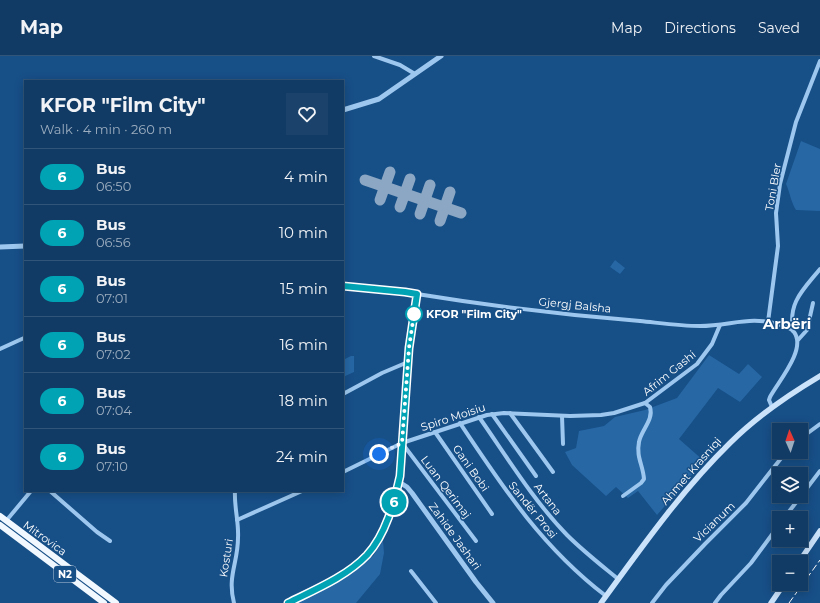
<!DOCTYPE html>
<html lang="en">
<head>
<meta charset="utf-8">
<style>
  body { margin:0; font-family:Montserrat,sans-serif; background:#1a426b; color:#f1f3f6; height:100vh; display:flex; flex-direction:column; font-size:15px; white-space:nowrap }
  * { box-sizing:border-box; margin:0 }
  p { font-size:13px; color:#9cadbf }
  .icon { flex:none; width:22px; height:22px; fill:none; stroke:currentColor; stroke-width:2; stroke-linecap:round; stroke-linejoin:round }
  .map { position:relative; flex:1; overflow:hidden }
  .details { position:absolute; left:24px; top:24px; width:320px; height:412px; display:flex; flex-direction:column; background:#113b65; border-radius:0px; box-shadow:0 2px 10px #0003,0 0 0 1px #305579 }
  .details>* { flex:none }
  .badge { padding:0 8px; border-radius:13px; font-size:14px; line-height:26px }
  .needle { width:26px; rotate:357deg }
  .fabs { position:absolute; left:772px; top:367px; display:grid; gap:8px }
  .fabs a { display:grid; place-items:center; width:36px; height:36px; border-radius:0px; background:#113b65; box-shadow:0 2px 10px #0003,0 0 0 1px #305579; font-size:20px }
  .you { position:absolute; width:20px; height:20px; margin:-10px; border:3px solid #fff; border-radius:50%; background:#1a73e8; box-shadow:0 0 0 6px #1a73e833 }
  .map>.badge { position:absolute; translate:-50% -50%; box-shadow:0 0 0 2px #fff }
  .round { display:grid; place-items:center; flex:none; width:42px; height:42px; border-radius:0px; background:#1a426b }
  .summary { display:flex; align-items:center; justify-content:space-between; height:68px; padding:0 16px }
  h1 { font-size:19px; font-weight:700; line-height:30px }
  ul { padding:0; list-style:none }
  li { display:flex; align-items:center; gap:12px; height:56px; padding:0 16px; border-top:1px solid #305579 }
  li div { flex:1 }
  li b { display:block; font-size:15px }
  li em { font-style:normal }
  li .badge { min-width:44px; font-weight:700; text-align:center }
  header { display:flex; align-items:center; gap:24px; box-sizing:border-box; height:56px; padding:0 20px; background:#113b65; border-bottom:1px solid #305579 }
  header strong { font-size:19px }
  nav { display:flex; gap:22px; margin-inline-start:auto; font-size:14px }
  .map>svg:first-child { display:block }
  .green { fill:#2667a4 }
  .lines { fill:none; stroke-linecap:round; stroke-linejoin:round }
  .taxiway { stroke:#8ba7c3; stroke-width:11 }
  .minor { stroke:#9dc7ee; stroke-width:4 }
  .tertiary { stroke:#9dc7ee; stroke-width:5 }
  .secondary { stroke:#cae2fa; stroke-width:5.5 }
  .trunk { stroke:#f1f8ff; stroke-width:6 }
  .rail { stroke:#fff; stroke-width:1; stroke-dasharray:7 3; stroke-linecap:butt }
  .line-casing { stroke:#fff; stroke-width:9 }
  .line { stroke:#00a3b4; stroke-width:6 }
  .walk { stroke:#fff; stroke-width:4; stroke-dasharray:0 7.2 }
  .stop-dot { fill:#fff; stroke:#00a3b4; stroke-width:2 }
  .labels { text-anchor:middle; dominant-baseline:central; stroke-width:3; stroke-linejoin:round; paint-order:stroke }
  .shield { fill:#174f87; stroke:#b9cadb; stroke-width:1 }
  .shield-label { font-size:10px; font-weight:bold; fill:#fff }
  .street-label { font-size:11px; fill:#fff; stroke:#174f87 }
  .stop-label { font-size:11px; font-weight:bold; fill:#fff; stroke:#174f87; text-anchor:start }
  .district-label { font-size:15px; font-weight:bold; fill:#fff; stroke:#174f87 }
</style>
</head>
<body>
<header>
<strong>Map</strong>
<nav><a>Map</a><a>Directions</a><a>Saved</a></nav>
</header>
<div class="map">
<svg width="820" height="547" viewBox="0 0 820 547">
  <rect width="100%" height="100%" fill="#174f87"/>
  <!-- green -->
  <g class="green">
    <path d="M 801,85 L 820,93 L 820,155 L 796,154 C 791,146 790,137 786,128 Z"/>
    <polygon points="615,204 625,212 620,218 610,211"/>
    <polygon points="709,299 739,318 748,308 762,321 740,346 718,332 679,383 704,405 657,459 638,435 628,442 616,431 606,440 572,409 565,396 576,392 579,375 604,370 615,361 645,354 677,342"/>
    <polygon points="351,300 354,300 354,316 343,321 343,304"/>
    <polygon points="383,485 384,497 380,518 356,547 296,547 351,517 373,500"/>
  </g>
  <g class="lines">
    <!-- taxiway -->
    <g class="taxiway">
      <polyline points="365,124 461,157"/>
      <polyline points="380,144 390,116"/>
      <polyline points="400,151 410,123"/>
      <polyline points="420,158 430,129"/>
      <polyline points="440,165 450,136"/>
    </g>
    <!-- minor -->
    <g class="minor">
      <polyline points="374,0 400,9 415,18"/>
      <path d="M 417,238 C 491,250 565,259 640,265 C 660,267 680,270 700,270 C 731,270 750,259 781,269 C 786,271 791,272 794,276 C 807,293 778,326 770,341 L 769,344 L 772,351"/>
      <polyline points="768,266 778,190 776,157 780,128 796,66 820,5"/>
      <path d="M 793,275 C 788,246 803,234 820,213"/>
      <polyline points="798,284 807,274 813,247"/>
      <polyline points="0,293 24,282"/>
      <polyline points="343,338 382,317 408,306"/>
      <polyline points="510,357 553,416"/>
      <polyline points="492,358 536,420"/>
      <polyline points="562,360 563,388"/>
      <path d="M 479,361 C 507,401 533,444 567,479 C 583,495 601,509 618,523"/>
      <path d="M 460,367 C 504,433 542,491 606,540"/>
      <polyline points="435,376 492,458"/>
      <polyline points="801,382 820,368"/>
      <polyline points="402,387 476,485"/>
      <polyline points="343,416 402,387 487,359 504,357 570,360 601,359 614,357 645,347 697,308 712,288 720,269"/>
      <polyline points="50,435 97,476 110,485"/>
      <path d="M 623,440 L 641,427 L 644,423 C 643,409 636,401 639,386 C 641,374 654,364 650,351 L 645,347"/>
      <polyline points="801,440 820,415"/>
      <polyline points="784,462 801,440"/>
      <polyline points="237,464 302,435"/>
      <polyline points="6,465 31,435"/>
      <polyline points="411,515 436,547"/>
      <path d="M 234,547 C 227,520 238,507 238,482 C 239,466 234,451 235,435"/>
      <polyline points="652,547 666,529 705,488 746,447 786,396"/>
      <polyline points="715,547 721,539 751,507 779,469"/>
    </g>
    <!-- tertiary -->
    <g class="tertiary">
      <polyline points="343,54 379,43 441,0"/>
      <polyline points="0,191 25,190"/>
      <polyline points="399,426 407,431 412,437 476,526 493,547"/>
      <path d="M 288,547 C 315,534 346,521 367,499 C 386,479 395,446 400,420 L 409,292 L 417,238 L 405,236 L 343,230"/>
    </g>
    <!-- secondary -->
    <g class="secondary">
      <polyline points="799,506 820,475"/>
      <path d="M 601,547 C 641,492 681,435 730,387 C 756,361 788,339 820,320"/>
      <polyline points="771,547 784,528"/>
    </g>
    <!-- trunk -->
    <g class="trunk">
      <polyline points="0,460 116,547"/>
      <polyline points="0,469 104,547"/>
    </g>
    <!-- rail -->
    <polyline class="rail" points="789,547 820,504"/>
  </g>
  <g class="lines">
    <!-- line casing -->
    <g class="line-casing">
      <path id="line" d="M 288,547 C 314,534 346,521 367,499 C 386,478 394,447 400,420 L 409,292 L 417,238 L 405,236 L 343,230"/>
    </g>
    <!-- line -->
    <use href="#line" class="line"/>
    <!-- walk -->
    <polyline class="walk" points="379,398 402,387 409,292 414,258"/>
  </g>
  <!-- markers -->
  <circle class="stop-dot" cx="414" cy="258" r="8"/>
  <g class="labels">
    <!-- shield labels -->
    <rect class="shield" x="54" y="510" width="22" height="16" rx="3"/>
    <g class="shield-label">
      <text x="65" y="518">N2</text>
    </g>
    <!-- street labels -->
    <g class="street-label">
      <text transform="translate(773 131) rotate(-80)">Toni Bler</text>
      <text transform="translate(575 249) rotate(6)">Gjergj Balsha</text>
      <text transform="translate(669 317) rotate(-39)">Afrim Gashi</text>
      <text transform="translate(453 361) rotate(-18)">Spiro Moisiu</text>
      <text transform="translate(471 412) rotate(55)">Gani Bobi</text>
      <text transform="translate(691 415) rotate(-49)">Ahmet Krasniqi</text>
      <text transform="translate(446 431) rotate(53)">Luan Qerimaj</text>
      <text transform="translate(548 443) rotate(52)">Artana</text>
      <text transform="translate(533 454) rotate(51)">Sandër Prosi</text>
      <text transform="translate(714 466) rotate(-44)">Vicianum</text>
      <text transform="translate(455 480) rotate(54)">Zahide Jashari</text>
      <text transform="translate(45 482) rotate(36)">Mitrovica</text>
      <text transform="translate(226 502) rotate(-81)">Kosturi</text>
    </g>
    <!-- stop labels -->
    <g class="stop-label">
      <text x="426" y="258">KFOR "Film City"</text>
    </g>
    <!-- district labels -->
    <g class="district-label">
      <text x="787" y="267">Arbëri</text>
    </g>
  </g>
</svg>
<div class="fabs">
<a><svg class="needle" viewBox="-14 -14 28 28"><path d="M0-13l5 13h-10z" fill="#e53935"/><path d="M0 13l5-13h-10z" fill="#9cadbf"/></svg></a>
<a><svg class="icon" aria-label="layers" viewBox="0 0 24 24"><path d="M12 4l9 5-9 5-9-5zM3 14l9 5 9-5"/></svg></a>
<a>+</a>
<a>−</a>
</div>
<div class="you" style="left:379px;top:398px"></div>
<b class="badge" style="left:394px;top:446px;background:#00a3b4;color:#fff">6</b>
<section class="details">
<div class="summary"><div><h1>KFOR &quot;Film City&quot;</h1><p>Walk · 4 min · 260 m</p></div><a class="round"><svg class="icon" aria-label="heart" viewBox="0 0 24 24"><path d="M12 20l-8-8c-3-5 5-10 8-4 3-6 11-1 8 4z"/></svg></a></div>
<ul>
<li><span class="badge" style="background:#00a3b4;color:#fff">6</span><div><b>Bus</b><p>06:50</p></div><em>4 min</em></li>
<li><span class="badge" style="background:#00a3b4;color:#fff">6</span><div><b>Bus</b><p>06:56</p></div><em>10 min</em></li>
<li><span class="badge" style="background:#00a3b4;color:#fff">6</span><div><b>Bus</b><p>07:01</p></div><em>15 min</em></li>
<li><span class="badge" style="background:#00a3b4;color:#fff">6</span><div><b>Bus</b><p>07:02</p></div><em>16 min</em></li>
<li><span class="badge" style="background:#00a3b4;color:#fff">6</span><div><b>Bus</b><p>07:04</p></div><em>18 min</em></li>
<li><span class="badge" style="background:#00a3b4;color:#fff">6</span><div><b>Bus</b><p>07:10</p></div><em>24 min</em></li>
</ul>
</section>
</div>
</body>
</html>
